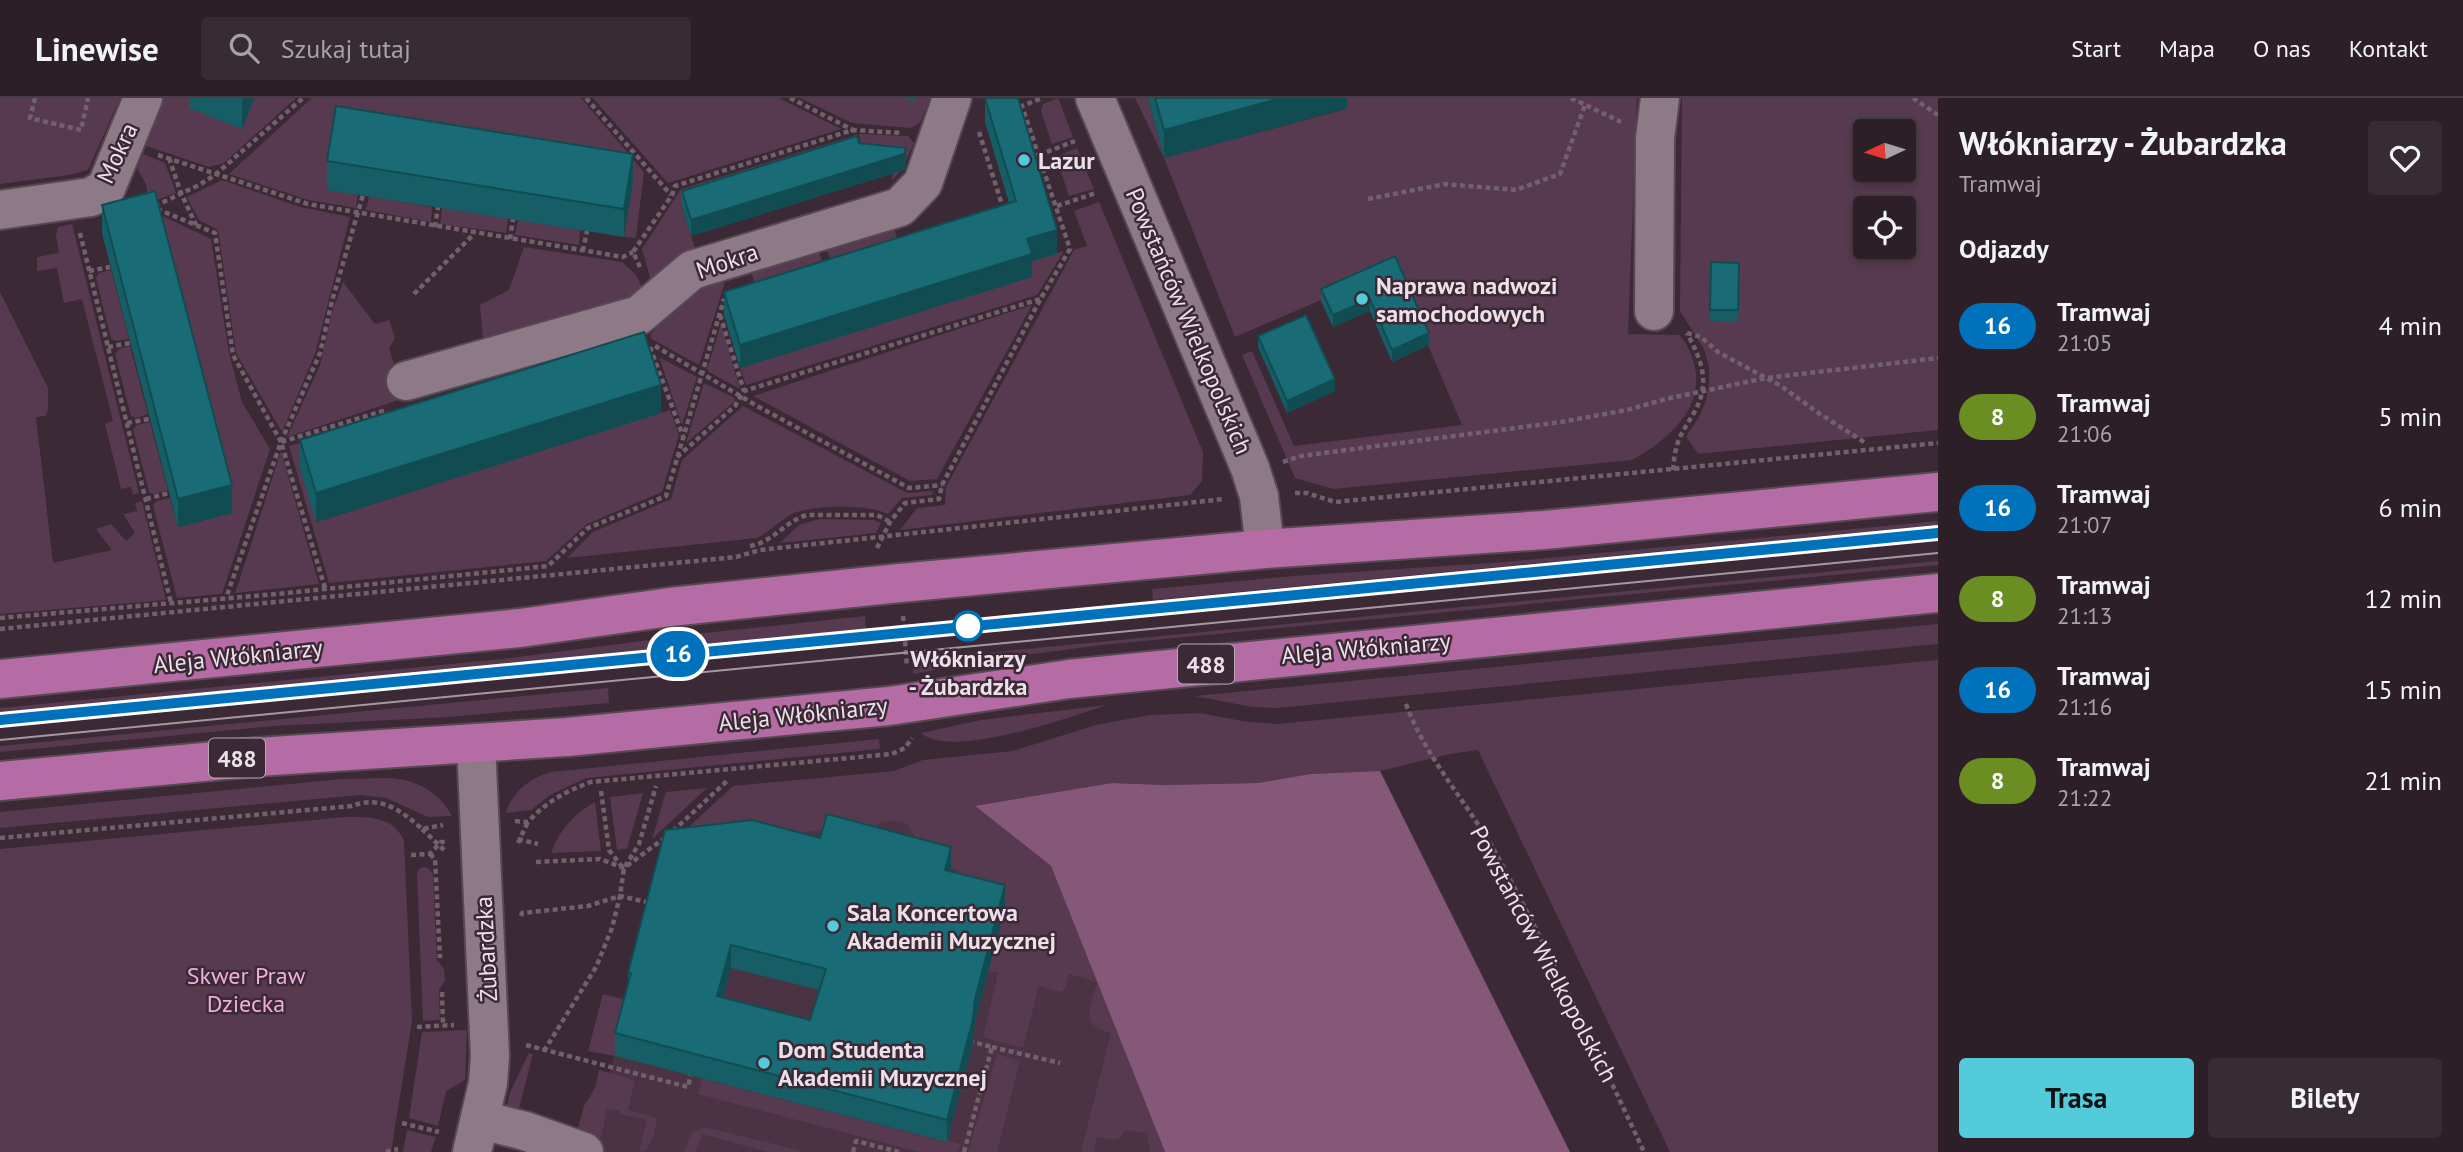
<!DOCTYPE html>
<html lang="pl">
<head>
<meta charset="utf-8">
<style>
  body { margin:0; font-family:"PT Sans",sans-serif; background:#382c34; color:#f1f3f6; height:100vh; display:flex; flex-direction:column; font-size:26px; white-space:nowrap }
  * { box-sizing:border-box; margin:0 }
  p { font-size:23px; color:#a6a2a8 }
  .icon { flex:none; width:38px; height:38px; fill:none; stroke:currentColor; stroke-width:2; stroke-linecap:round; stroke-linejoin:round }
  .map { position:relative; flex:1; overflow:hidden }
  .drawer { display:flex; flex-direction:column; background:#2c1f28; width:525px }
  .drawer>* { flex:none }
  .badge { padding:0 14px; border-radius:23px; font-size:24px; line-height:46px }
  .needle { width:46px; rotate:266deg }
  .controls { position:absolute; left:1853px; top:21px; display:grid; gap:14px }
  .controls a { display:grid; place-items:center; width:63px; height:63px; border-radius:7px; background:#2c1f28; box-shadow:0 4px 10px #0003,0 0 0 2px #483d45; font-size:35px }
  .map>.badge { position:absolute; translate:-50% -50%; box-shadow:0 0 0 4px #fff }
  h2 { padding:0 21px; font-size:26px; line-height:63px }
  .round { display:grid; place-items:center; flex:none; width:74px; height:74px; border-radius:7px; background:#382c34 }
  .head { display:flex; align-items:center; justify-content:space-between; height:119px; padding:0 21px }
  h1 { font-size:33px; font-weight:600; line-height:52px }
  .primary-button { display:flex; gap:14px; margin-top:auto; padding:14px 21px }
  .primary-button a { flex:1; height:80px; border-radius:7px; background:#53cbdb; color:#111; font-size:28px; font-weight:600; line-height:80px; text-align:center }
  .primary-button a+a { background:#382c34; color:#f1f3f6 }
  ul { padding:0; list-style:none }
  li { display:flex; align-items:center; gap:21px; height:91px; padding:0 21px }
  li div { flex:1 }
  li b { display:block; font-size:26px }
  li em { font-style:normal }
  li .badge { min-width:77px; font-weight:700; text-align:center }
  header { display:flex; align-items:center; gap:42px; box-sizing:border-box; height:98px; padding:0 35px; background:#2c1f28; border-bottom:2px solid #483d45 }
  header strong { font-size:33px }
  nav { display:flex; gap:38px; margin-inline-start:auto; font-size:24px }
  .search { width:490px; height:63px; background:#382c34; display:flex; align-items:center; gap:18px; box-sizing:border-box; padding:0 24px; border-radius:7px; color:#a6a2a8; font-size:26px }
  main { display:flex; flex:1; min-height:0 }
  .map>svg:first-child { display:block }
  .built { fill:#4b3344 }
  .green { fill:#573a4f; fill-rule:evenodd }
  .forest { fill:#855778 }
  .lines { fill:none; stroke-linecap:round; stroke-linejoin:round }
  .minor-casing { stroke:#574853; stroke-width:42 }
  .major-casing { stroke:#574853; stroke-width:42 }
  .path { stroke:#72616d; stroke-width:4.5; stroke-dasharray:5 3.5; stroke-linecap:butt }
  .minor { stroke:#8e7987; stroke-width:38 }
  .major { stroke:#b56ba3; stroke-width:38 }
  .tram { stroke:#a698a2; stroke-width:2 }
  .wall { fill:#165d65; fill-rule:evenodd }
  .shaded-wall { fill:#124c53 }
  .building { fill:#196c76; stroke:#124c53; stroke-width:2; fill-rule:evenodd }
  .line-casing { stroke:#fff; stroke-width:16 }
  .line { stroke:#0072bc; stroke-width:10 }
  .poi-dot { fill:#53cbdb; stroke:#3b2936; stroke-width:2.5 }
  .stop-dot { fill:#fff; stroke:#0072bc; stroke-width:3.5 }
  .labels { text-anchor:middle; dominant-baseline:central; stroke-width:5; stroke-linejoin:round; paint-order:stroke }
  .shield { fill:#3b2936; stroke:#b7a9b3; stroke-width:2 }
  .shield-label { font-size:23px; font-weight:bold; fill:#ece0e9 }
  .street-label { font-size:24px; fill:#ece0e9; stroke:#3b2936 }
  .poi-label { font-size:24px; font-weight:bold; fill:#ece0e9; stroke:#3b2936; text-anchor:start }
  .stop-label { font-size:24px; font-weight:bold; fill:#ece0e9; stroke:#3b2936 }
  .park-label { font-size:24px; fill:#f2abde; stroke:#3b2936 }
</style>
</head>
<body>
<header>
<strong>Linewise</strong>
<div class="search"><svg class="icon" aria-label="search" viewBox="0 0 24 24"><circle cx="10" cy="10" r="6"/><path d="M15 15l6 6"/></svg>Szukaj tutaj</div>
<nav><a>Start</a><a>Mapa</a><a>O nas</a><a>Kontakt</a></nav>
</header>
<main>
<div class="map">
<svg width="1938" height="1054" viewBox="0 0 1938 1054">
  <rect width="100%" height="100%" fill="#3b2936"/>
  <!-- built -->
  <polygon class="built" points="880,714 1051,768 1165,1054 590,1054 665,755"/>
  <!-- green -->
  <g class="green">
    <polygon points="0,0 120,0 88,72 69,77 0,86"/>
    <polygon points="163,0 193,0 242,31 254,0 296,0 224,65 209,69 144,47"/>
    <polygon points="312,0 581,0 644,74 636,140 624,139 633,84 358,96 356,110 308,102 229,76"/>
    <polygon points="593,0 779,0 841,31 668,85"/>
    <polygon points="800,0 930,0 920,25 911,30 852,25"/>
    <polygon points="1058,0 1073,39 1052,46 1041,13 1043,6"/>
    <path d="M 1135,0 L 1148,0 L 1164,60 L 1346,11 L 1344,0 L 1637,0 L 1628,236 L 1679,237 C 1687,245 1691,255 1694,266 C 1706,311 1667,342 1632,362 L 1333,391 L 1295,380 L 1242,257 L 1252,253 L 1294,348 L 1462,327 L 1395,170 L 1235,239 L 1164,60 Z"/>
    <path d="M 1682,0 L 1938,0 L 1938,332 L 1698,356 L 1687,340 L 1687,337 L 1699,319 L 1706,303 L 1709,286 L 1709,269 L 1704,251 L 1680,213 ZM 1866,33 L 1904,33 L 1904,72 L 1866,72 ZM 1866,110 L 1904,110 L 1904,149 L 1866,149 Z"/>
    <polygon points="859,36 908,38 914,45 903,69 892,83 893,65 861,50"/>
    <polygon points="853,38 857,54 682,109 698,160 651,183 642,151 681,91"/>
    <polygon points="1077,50 1094,91 1069,98 1056,59"/>
    <polygon points="143,56 165,65 176,95 156,102 148,101 146,86 137,70"/>
    <polygon points="222,82 300,109 350,119 315,256 282,334 236,255 218,132 199,122 187,99"/>
    <polygon points="369,98 432,109 431,124 366,112"/>
    <polygon points="1099,104 1203,354 1202,383 1190,397 900,432 917,410 945,407 946,389 1074,152 1087,148 1074,113"/>
    <polygon points="442,110 508,120 506,135 440,126"/>
    <polygon points="150,112 211,141 229,255 242,304 270,351 222,496 177,500 153,408 156,403 170,400 178,429 232,415"/>
    <polygon points="518,122 580,132 579,147 515,137"/>
    <polygon points="72,126 139,395 133,397 131,389 121,391 105,326 113,323 82,201 64,205 57,170 37,173 37,159 59,155 56,138 58,129"/>
    <polygon points="893,126 901,156 835,177 825,145"/>
    <polygon points="817,148 826,175 759,200 750,170"/>
    <polygon points="524,149 622,164 636,177 642,189 604,216 484,251 480,207 509,192"/>
    <polygon points="1064,153 1037,197 746,287 740,270 1031,179 1027,164"/>
    <path d="M 730,168 L 699,267 L 652,241 L 650,237 C 673,210 700,188 730,168 Z"/>
    <polygon points="111,172 129,241 117,243 111,241 96,180 99,175"/>
    <polygon points="343,184 375,226 389,222 395,240 389,250 405,300 287,339 320,267 333,211"/>
    <polygon points="0,194 48,290 48,311 46,318 36,319 53,465 112,452 96,431 111,426 126,443 135,435 123,416 137,413 135,405 142,403 166,502 0,516"/>
    <polygon points="1032,207 937,381 910,383 753,298"/>
    <polygon points="721,226 740,291 709,274 707,271"/>
    <polygon points="130,248 148,316 136,320 131,318 115,256 119,251"/>
    <polygon points="659,259 697,279 682,327"/>
    <polygon points="704,285 735,300 734,304 686,345"/>
    <path d="M 743,308 L 907,395 L 933,393 L 932,397 L 902,400 L 888,416 C 868,406 815,407 794,415 C 781,421 771,433 757,440 L 567,460 L 593,434 L 671,401 L 682,362 Z"/>
    <polygon points="670,312 679,337 662,394 587,426 546,463 329,485 289,348 321,339 300,371 317,424"/>
    <polygon points="150,324 168,392 154,396 149,394 133,331 137,327"/>
    <polygon points="281,353 319,486 235,495 237,490"/>
    <polygon points="819,421 874,422 881,425 876,435 780,445 799,427"/>
    <polygon points="1938,423 1938,427 1153,502 1152,491 1294,478 1505,464"/>
    <polygon points="1938,463 1938,467 1102,547 1002,560 913,576 913,562"/>
    <polygon points="865,518 866,531 0,615 0,610 502,561 704,535"/>
    <polygon points="1938,526 1938,546 1277,610 1252,609 1195,598"/>
    <path d="M 1938,562 L 1938,1054 L 1670,1054 L 1478,652 L 1450,656 L 1380,673 L 1310,676 L 1258,685 L 1165,687 L 1112,685 L 976,709 L 1051,768 L 1165,1054 L 1150,1054 L 1147,1035 L 1125,1032 L 1121,1039 L 1114,1042 L 1097,1039 L 1094,1054 L 1081,1054 L 1111,935 C 1078,927 1091,911 1097,884 L 1069,876 L 1065,891 L 1060,894 L 1039,888 L 1023,950 L 983,939 L 998,875 L 989,873 L 984,791 C 962,774 935,762 911,748 L 914,737 L 906,725 L 894,723 L 880,724 L 874,734 L 823,732 L 668,748 L 733,688 L 894,673 L 923,662 L 1013,653 L 1096,627 L 1150,617 L 1200,615 L 1242,623 L 1277,626 Z"/>
    <polygon points="608,590 609,605 448,619 275,628 0,654 0,648"/>
    <path d="M 1107,607 C 1070,619 952,662 921,635 L 981,622 Z"/>
    <path d="M 879,641 L 880,651 L 586,680 L 550,697 L 531,712 L 505,715 C 514,693 528,681 551,674 Z"/>
    <path d="M 389,680 C 417,682 438,693 452,718 L 428,719 L 386,700 L 360,697 L 0,730 L 0,714 L 342,681 Z"/>
    <polygon points="707,690 652,741 666,694"/>
    <polygon points="643,695 627,751 617,752 610,699"/>
    <path d="M 595,704 L 601,753 L 551,755 C 559,732 574,716 595,704 Z"/>
    <path d="M 346,719 C 370,719 392,718 404,742 L 412,923 L 391,1054 L 0,1054 L 0,751 Z"/>
    <polygon points="425,769 429,771 433,777 437,862 444,871 445,883 439,892 440,922 423,923 417,775 420,770"/>
    <polygon points="603,896 626,902 615,958 588,953"/>
    <polygon points="467,932 465,982 446,993 438,1028 409,1020 422,934"/>
    <polygon points="529,955 533,956 517,1018 506,1012 510,994"/>
    <polygon points="997,956 1020,963 997,1054 968,1054"/>
    <polygon points="599,972 635,982 628,1012 657,1020 654,1037 645,1053 639,1054 647,1022 620,1016 620,1013 607,1011 600,1043 576,1037 584,1008 595,990"/>
    <polygon points="702,981 945,1044 948,1042 961,1046 958,1054 920,1054 698,996"/>
    <polygon points="705,1029 798,1052 802,1054 768,1054 702,1036 696,1054 684,1054 692,1034"/>
    <polygon points="407,1032 436,1039 431,1054 403,1054"/>
  </g>
  <!-- forest -->
  <polygon class="forest" points="1380,673 1570,1054 1165,1054 1051,768 975,708 1112,685 1165,687 1258,685 1310,676"/>
  <g class="lines">
    <!-- minor casing -->
    <g class="minor-casing">
      <g id="minor">
        <polyline points="1095,0 1250,370 1259,398 1265,451"/>
        <polyline points="0,112 91,99 106,90 143,0"/>
        <polyline points="1654,213 1655,40 1660,0"/>
        <polyline points="406,283 639,217 692,172 900,109 923,85 952,0"/>
        <polyline points="481,1022 525,1033 584,1054"/>
        <polyline points="472,1054 488,985 490,958 476,645"/>
      </g>
    </g>
    <!-- major casing -->
    <g class="major-casing">
      <g id="major">
        <polyline points="0,581 520,530 670,509 900,485 1265,451 1544,432 1938,394"/>
        <polyline points="0,683 257,659 567,639 889,608 1069,581 1938,495"/>
      </g>
    </g>
    <!-- path -->
    <g class="path">
      <polyline points="35,0 30,20 81,32 88,0"/>
      <polyline points="586,0 671,97"/>
      <polyline points="790,0 853,32 857,44"/>
      <polyline points="1571,0 1621,24"/>
      <polyline points="1913,0 1938,17"/>
      <polyline points="979,34 1004,113"/>
      <polyline points="158,57 308,106 623,159 633,154"/>
      <polyline points="1039,57 1075,43"/>
      <polyline points="169,60 181,95 196,127"/>
      <polyline points="1368,101 1445,86 1516,92 1560,76 1585,7"/>
      <polyline points="155,108 201,86 216,76 303,0"/>
      <polyline points="1057,108 1096,95"/>
      <polyline points="157,111 215,135 233,257 281,344 226,500"/>
      <polyline points="435,129 438,109"/>
      <polyline points="80,135 171,505"/>
      <polyline points="510,141 513,121"/>
      <polyline points="583,153 587,133"/>
      <polyline points="640,169 633,154 672,97 675,88 853,32 902,35"/>
      <polyline points="89,173 110,169"/>
      <polyline points="414,196 474,136"/>
      <polyline points="720,217 744,293"/>
      <polyline points="1687,235 1701,239 1718,254 1781,288 1817,314 1864,344"/>
      <polyline points="655,248 759,309 909,390 942,387"/>
      <polyline points="108,249 130,245"/>
      <polyline points="650,249 683,338"/>
      <polyline points="127,325 149,321"/>
      <polyline points="281,344 320,255 332,203 363,97"/>
      <polyline points="677,359 735,308 744,293 1040,201"/>
      <polyline points="1283,364 1301,358 1561,324 1627,312 1666,301 1766,280 1938,260"/>
      <path d="M 1673,372 C 1674,361 1675,350 1680,339 C 1687,324 1699,311 1702,294 C 1707,274 1696,252 1687,235"/>
      <polyline points="1295,395 1307,395 1335,404 1938,345"/>
      <polyline points="146,401 169,395"/>
      <path d="M 750,448 C 774,444 785,423 807,417 L 877,417 L 890,424"/>
      <polyline points="877,450 890,424 905,405 939,401 942,387 1041,200 1070,151 1022,8 1042,0"/>
      <polyline points="325,490 281,344 386,312"/>
      <polyline points="903,518 907,569"/>
      <polyline points="0,520 277,496 548,468 588,430 666,398 724,201"/>
      <polyline points="0,531 736,459 760,452 1224,401"/>
      <path d="M 1406,606 C 1427,663 1470,707 1499,761 C 1551,857 1598,955 1644,1054"/>
      <polyline points="601,693 609,752 623,770"/>
      <path d="M 515,723 L 528,724 C 546,704 566,693 591,684 L 892,656 L 905,650 L 912,640"/>
      <polyline points="422,731 444,752"/>
      <polyline points="673,733 728,682"/>
      <path d="M 0,740 L 352,708 C 380,697 401,712 422,731 L 443,727"/>
      <polyline points="518,741 538,746"/>
      <polyline points="518,745 528,724"/>
      <polyline points="430,756 435,761 440,860"/>
      <polyline points="411,757 430,756 441,744 446,744"/>
      <polyline points="536,764 600,761 624,770 666,739"/>
      <polyline points="521,818 522,815 588,808 620,798 651,805"/>
      <polyline points="442,894 443,927"/>
      <polyline points="417,929 454,927"/>
      <polyline points="526,947 688,989 691,975"/>
      <polyline points="992,949 1060,965"/>
      <polyline points="544,953 596,869 612,830 620,798 624,770 639,746 656,688"/>
      <polyline points="402,1025 439,1034"/>
      <polyline points="386,1054 398,1051"/>
      <polyline points="853,1054 856,1043 899,1054"/>
      <polyline points="964,1054 992,949 973,944"/>
    </g>
    <!-- minor -->
    <use href="#minor" class="minor"/>
    <!-- major -->
    <use href="#major" class="major"/>
    <!-- tram -->
    <g class="tram">
      <polyline points="0,622 1938,435"/>
      <polyline points="0,642 1938,455"/>
    </g>
  </g>
  <!-- wall -->
  <g class="wall">
    <polygon points="189,0 254,0 242,31 189,10"/>
    <polygon points="904,0 916,0 914,4"/>
    <polygon points="985,0 1057,156 1032,163 1032,179 740,270 724,217 724,194 1009,105 985,24"/>
    <polygon points="1148,0 1347,0 1347,10 1164,60"/>
    <polygon points="859,45 906,66 904,72 691,138 682,109 682,93"/>
    <polygon points="327,63 633,84 624,139 327,92"/>
    <polygon points="102,107 232,415 178,429 102,135"/>
    <polygon points="1395,158 1429,247 1392,264 1370,213 1333,229 1321,203 1321,191"/>
    <polygon points="1711,164 1739,165 1738,224 1710,223"/>
    <polygon points="1258,238 1335,293 1287,315 1258,249"/>
    <polygon points="661,315 316,424 300,371 300,342"/>
    <path d="M 820,740 L 951,771 L 951,773 L 1005,810 L 975,924 L 973,944 L 947,1044 L 615,958 L 615,935 L 628,886 L 628,875 ZM 731,870 L 819,892 L 810,922 L 723,899 Z"/>
  </g>
  <!-- shaded-wall -->
  <g class="shaded-wall">
    <polygon points="243,0 254,0 242,31 242,3"/>
    <polygon points="1281,0 1347,0 1347,10 1164,60 1164,32"/>
    <polygon points="906,50 906,66 904,72 691,138 691,122"/>
    <polygon points="633,56 633,84 624,139 624,111"/>
    <polygon points="1057,132 1057,156 1032,163 1032,179 740,270 740,247 1027,141"/>
    <polygon points="1370,201 1370,213 1333,229 1333,217"/>
    <polygon points="1429,235 1429,247 1392,264 1392,252"/>
    <polygon points="1335,281 1335,293 1287,315 1287,303"/>
    <polygon points="661,287 661,315 316,424 316,395"/>
    <polygon points="232,387 232,415 178,429 178,401"/>
    <polygon points="951,749 951,771 945,795 945,772"/>
    <polygon points="1005,787 1005,810 975,924 973,944 947,1044 947,1022 975,901"/>
    <polygon points="731,847 731,870 717,921 717,898"/>
  </g>
  <!-- building -->
  <g class="building">
    <polygon points="985,0 1018,0 1057,132 1027,141 1032,156 740,247 724,194 1016,103"/>
    <polygon points="1155,0 1281,0 1164,32"/>
    <polygon points="336,8 633,56 624,111 327,63"/>
    <polygon points="857,38 859,45 906,50 904,56 691,122 682,93"/>
    <polygon points="155,93 232,387 178,401 102,107"/>
    <polygon points="1395,158 1429,235 1392,252 1370,201 1333,217 1321,191"/>
    <polygon points="1711,164 1739,165 1738,212 1710,212"/>
    <polygon points="1306,217 1335,281 1287,303 1258,238"/>
    <polygon points="644,234 661,287 316,395 300,342"/>
    <path d="M 827,716 L 951,749 L 945,772 L 1005,787 L 975,901 L 973,921 L 947,1022 L 615,935 L 631,875 L 628,875 L 665,732 L 752,722 L 820,740 ZM 731,847 L 826,871 L 810,922 L 717,898 Z"/>
  </g>
  <g class="lines">
    <!-- line casing -->
    <g class="line-casing">
      <polyline id="line" points="0,622 1938,435"/>
    </g>
    <!-- line -->
    <use href="#line" class="line"/>
  </g>
  <!-- markers -->
  <g class="poi-dot">
    <circle cx="1024" cy="62" r="7"/>
    <circle cx="1362" cy="201" r="7"/>
    <circle cx="833" cy="828" r="7"/>
    <circle cx="764" cy="965" r="7"/>
  </g>
  <circle class="stop-dot" cx="968" cy="528" r="14"/>
  <g class="labels">
    <!-- shield labels -->
    <g class="shield">
      <rect x="1178" y="546.5" width="56" height="39" rx="5"/>
      <rect x="209" y="640.5" width="56" height="39" rx="5"/>
    </g>
    <g class="shield-label">
      <text x="1206" y="566">488</text>
      <text x="237" y="660">488</text>
    </g>
    <!-- street labels -->
    <g class="street-label">
      <text transform="translate(117 55) rotate(-65)">Mokra</text>
      <text transform="translate(727 163) rotate(-19)">Mokra</text>
      <text transform="translate(1189 223) rotate(67)">Powstańców Wielkopolskich</text>
      <text transform="translate(1366 550) rotate(-5)">Aleja Włókniarzy</text>
      <text transform="translate(238 558) rotate(-6)">Aleja Włókniarzy</text>
      <text transform="translate(803 616) rotate(-6)">Aleja Włókniarzy</text>
      <text transform="translate(486 851) rotate(-93)">Żubardzka</text>
      <text transform="translate(1544 856) rotate(62)">Powstańców Wielkopolskich</text>
    </g>
    <!-- poi labels -->
    <g class="poi-label">
      <text x="1038" y="62">Lazur</text>
      <text x="1376" y="187">Naprawa nadwozi<tspan x="1376" dy="28">samochodowych</tspan></text>
      <text x="847" y="814">Sala Koncertowa<tspan x="847" dy="28">Akademii Muzycznej</tspan></text>
      <text x="778" y="951">Dom Studenta<tspan x="778" dy="28">Akademii Muzycznej</tspan></text>
    </g>
    <!-- stop labels -->
    <g class="stop-label">
      <text x="968" y="560">Włókniarzy<tspan x="968" dy="28">- Żubardzka</tspan></text>
    </g>
    <!-- park labels -->
    <g class="park-label">
      <text x="246" y="877">Skwer Praw<tspan x="246" dy="28">Dziecka</tspan></text>
    </g>
  </g>
</svg>
<div class="controls">
<a><svg class="needle" viewBox="-14 -14 28 28"><path d="M0-13l5 13h-10z" fill="#e53935"/><path d="M0 13l5-13h-10z" fill="#a6a2a8"/></svg></a>
<a><svg class="icon" aria-label="locate" viewBox="0 0 24 24"><circle cx="12" cy="12" r="6"/><path d="M12 2v4M12 18v4M2 12h4M18 12h4"/></svg></a>
</div>
<b class="badge" style="left:678px;top:556px;background:#0072bc;color:#fff">16</b>
</div>
<section class="drawer">
<div class="head"><div><h1>Włókniarzy - Żubardzka</h1><p>Tramwaj</p></div><a class="round"><svg class="icon" aria-label="heart" viewBox="0 0 24 24"><path d="M12 20l-8-8c-3-5 5-10 8-4 3-6 11-1 8 4z"/></svg></a></div>
<h2>Odjazdy</h2>
<ul>
<li><span class="badge" style="background:#0072bc;color:#fff">16</span><div><b>Tramwaj</b><p>21:05</p></div><em>4 min</em></li>
<li><span class="badge" style="background:#6b8e23;color:#fff">8</span><div><b>Tramwaj</b><p>21:06</p></div><em>5 min</em></li>
<li><span class="badge" style="background:#0072bc;color:#fff">16</span><div><b>Tramwaj</b><p>21:07</p></div><em>6 min</em></li>
<li><span class="badge" style="background:#6b8e23;color:#fff">8</span><div><b>Tramwaj</b><p>21:13</p></div><em>12 min</em></li>
<li><span class="badge" style="background:#0072bc;color:#fff">16</span><div><b>Tramwaj</b><p>21:16</p></div><em>15 min</em></li>
<li><span class="badge" style="background:#6b8e23;color:#fff">8</span><div><b>Tramwaj</b><p>21:22</p></div><em>21 min</em></li>
</ul>
<div class="primary-button"><a>Trasa</a><a>Bilety</a></div>
</section>
</main>
</body>
</html>
